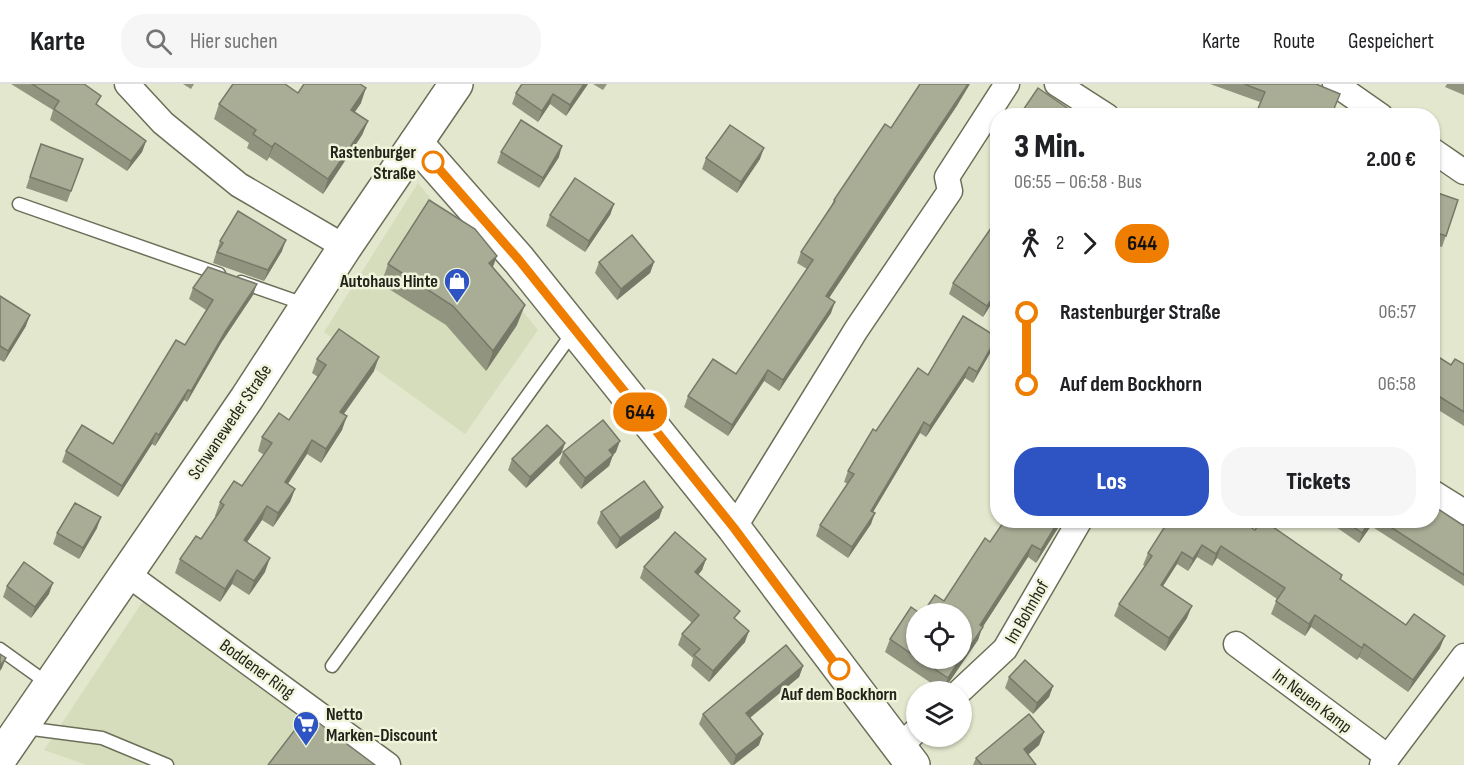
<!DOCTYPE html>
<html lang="de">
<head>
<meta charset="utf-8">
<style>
  body { margin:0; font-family:"Sofia Sans Condensed",sans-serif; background:#f6f6f6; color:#202124; height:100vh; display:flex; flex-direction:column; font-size:22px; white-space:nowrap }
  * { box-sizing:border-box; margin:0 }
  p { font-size:20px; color:#757577 }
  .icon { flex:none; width:33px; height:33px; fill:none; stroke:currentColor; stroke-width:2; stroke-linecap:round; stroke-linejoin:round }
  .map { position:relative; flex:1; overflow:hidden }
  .panel { position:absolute; left:990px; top:24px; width:450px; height:420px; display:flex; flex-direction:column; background:#fff; border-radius:24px; box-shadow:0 2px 4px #0004 }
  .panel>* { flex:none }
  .badge { padding:0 12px; border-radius:20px; font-size:21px; line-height:39px }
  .controls { position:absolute; left:906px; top:519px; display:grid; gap:12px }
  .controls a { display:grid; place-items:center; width:66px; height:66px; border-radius:50%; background:#fff; box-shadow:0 2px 4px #0004; font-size:30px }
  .map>.badge { position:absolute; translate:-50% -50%; box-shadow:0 0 0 3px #fff }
  .legs { display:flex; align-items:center; gap:9px; height:66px; padding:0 24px; font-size:20px }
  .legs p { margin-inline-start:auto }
  .overview { display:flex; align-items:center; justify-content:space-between; height:102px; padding:0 24px }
  h1 { font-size:33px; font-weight:800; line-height:45px }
  .cta { display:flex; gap:12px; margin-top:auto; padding:12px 24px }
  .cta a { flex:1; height:69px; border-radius:24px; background:#2e53c3; color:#fff; font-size:24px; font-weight:800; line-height:69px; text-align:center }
  .cta a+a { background:#f6f6f6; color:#202124 }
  ul { padding:0 24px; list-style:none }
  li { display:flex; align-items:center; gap:21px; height:72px; font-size:22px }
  li i { display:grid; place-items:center; width:9px; height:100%; margin:0 8px; background:currentColor }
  li i::after { content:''; width:15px; height:15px; margin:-8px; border:4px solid; border-radius:50%; background:#fff }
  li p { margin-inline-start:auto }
  li:first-child i { background:linear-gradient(#0000 50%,currentColor 0) }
  li:last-child i { background:linear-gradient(currentColor 50%,#0000 0) }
  header { display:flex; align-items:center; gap:36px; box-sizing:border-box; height:84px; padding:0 30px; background:#fff; border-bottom:2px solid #e0e0e0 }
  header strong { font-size:28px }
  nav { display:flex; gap:33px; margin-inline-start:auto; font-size:21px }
  .search { width:420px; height:54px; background:#f6f6f6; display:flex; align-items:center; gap:15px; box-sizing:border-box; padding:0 21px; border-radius:24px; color:#757577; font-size:22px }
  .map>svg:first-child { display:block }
  .built { fill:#d6ddbc }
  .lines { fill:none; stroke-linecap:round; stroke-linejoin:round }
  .lane-casing { stroke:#6b6f58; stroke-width:15 }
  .street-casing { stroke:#6b6f58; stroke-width:27 }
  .secondary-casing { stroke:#6b6f58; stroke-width:36 }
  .lane { stroke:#fff; stroke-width:12 }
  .street { stroke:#fff; stroke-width:24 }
  .secondary { stroke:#fff; stroke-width:33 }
  .wall { fill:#919580 }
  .shaded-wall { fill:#767968 }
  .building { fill:#a9ad95; stroke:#767968; stroke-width:1.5 }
  .line-1-casing { stroke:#fff; stroke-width:14 }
  .line-1 { stroke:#ef7d00; stroke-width:9 }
  .stop-1-dot { fill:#fff; stroke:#ef7d00; stroke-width:3 }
  .labels { text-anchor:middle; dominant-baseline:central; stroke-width:5; stroke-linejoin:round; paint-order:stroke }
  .stop-label { font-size:18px; font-weight:bold; fill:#22241b; stroke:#eff4da; text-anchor:end }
  .poi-label { font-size:18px; font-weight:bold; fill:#22241b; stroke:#eff4da; text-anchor:end }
  .street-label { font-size:18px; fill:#22241b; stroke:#eff4da }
</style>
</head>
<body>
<header>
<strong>Karte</strong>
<div class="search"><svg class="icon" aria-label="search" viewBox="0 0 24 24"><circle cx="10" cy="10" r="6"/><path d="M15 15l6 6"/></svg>Hier suchen</div>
<nav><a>Karte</a><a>Route</a><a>Gespeichert</a></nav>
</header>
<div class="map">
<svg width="1464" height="681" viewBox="0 0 1464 681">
  <rect width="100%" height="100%" fill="#e2e7cd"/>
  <!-- built -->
  <g class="built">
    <polygon points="418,99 538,246 465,350 324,248"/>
    <polygon points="143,517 368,681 87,681 44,666"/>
  </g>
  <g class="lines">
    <!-- lane casing -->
    <g class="lane-casing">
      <g id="lane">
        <polyline points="19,120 219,190"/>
        <polyline points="241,198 307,221"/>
        <polyline points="0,565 50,601"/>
        <polyline points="332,582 574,247"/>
        <polyline points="25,644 102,654 167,681"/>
      </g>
    </g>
    <!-- street casing -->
    <g class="street-casing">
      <g id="street">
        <polyline points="127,0 163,39 239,101 345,163"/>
        <polyline points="1057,0 1107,32"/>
        <polyline points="1335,0 1381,32"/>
        <polyline points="1432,66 1464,88"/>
        <polyline points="1432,408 1464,428"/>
        <polyline points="734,444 856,246 950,107 947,93 1007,0"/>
        <polyline points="126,489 388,681"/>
        <polyline points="1236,560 1388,673"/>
        <polyline points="959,608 1005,565 1080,436"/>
        <polyline points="898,664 916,647"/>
        <polyline points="1382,681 1464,572"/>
      </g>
    </g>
    <!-- secondary casing -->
    <g class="secondary-casing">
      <g id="secondary">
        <polyline points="416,59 519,176 734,444 913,681"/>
        <polyline points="0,674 247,314 345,163 456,0"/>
      </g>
    </g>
    <!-- lane -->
    <use href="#lane" class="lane"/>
    <!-- street -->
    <use href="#street" class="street"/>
    <!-- secondary -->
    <use href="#secondary" class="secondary"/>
  </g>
  <!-- wall -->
  <g class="wall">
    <polygon points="11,0 84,0 98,22 146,57 142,68 127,87 50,36 53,26"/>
    <polygon points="183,0 194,0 191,5"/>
    <polygon points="588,0 566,32 550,20 538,38 512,20 516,9"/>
    <polygon points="593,0 607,0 603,6"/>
    <polygon points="1210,0 1316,0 1332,32 1255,32 1260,18"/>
    <polygon points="1447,0 1464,0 1464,11 1445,3"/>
    <polygon points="298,9 361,19 355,28 368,37 362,51 323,110 269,73 267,77 247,64 249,59 214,35 219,20"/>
    <polygon points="958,20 829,214 831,229 779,307 764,297 728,352 684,323 688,312 736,290 807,185 797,179 801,168 831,122 834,116 891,44"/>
    <polygon points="41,60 83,75 67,118 26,104"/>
    <polygon points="501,68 559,73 539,104 497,79"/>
    <polygon points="706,74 760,75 737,109 702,85"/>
    <polygon points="1432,107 1458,116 1442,163 1432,160"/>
    <polygon points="614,120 610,131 585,168 546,142 550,131"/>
    <polygon points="220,157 282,167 264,197 213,179"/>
    <polygon points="599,178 654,178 650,189 617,216 595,189"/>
    <polygon points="388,180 493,183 517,241 486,287 446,241 381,200"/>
    <polygon points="953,199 990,222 983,233 949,210"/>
    <polygon points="193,204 253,211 221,259 187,318 184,316 155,362 152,360 118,413 62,378 66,367 113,360 185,261 206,226 189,215"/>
    <polygon points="0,212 26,242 4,278 0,276"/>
    <polygon points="993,264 973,299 965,294 926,353 920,349 873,428 871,440 848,474 816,452 820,441 848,400 844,398 848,387 928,291"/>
    <polygon points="1432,269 1451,281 1464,280 1464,342 1432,322"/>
    <polygon points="317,275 374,287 344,330 342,346 321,379 307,370 288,400 295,405 290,418 273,443 262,436 247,458 265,488 249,511 232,500 220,518 175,489 180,475 201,455 216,433 215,432 220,418 242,402 264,371 258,367 262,353 289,336 318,293 312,289"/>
    <polygon points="565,359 561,370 526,404 508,386 512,375"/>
    <polygon points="563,368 616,368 613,371 609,382 581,405 559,379"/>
    <polygon points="663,423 659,434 616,465 597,439 601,428"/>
    <polygon points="1063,436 1036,479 1028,473 982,544 978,556 943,607 885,568 890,555 916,530 916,574 962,574 944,517 990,458"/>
    <polygon points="1326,436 1432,436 1464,442 1464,502 1371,442 1359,459"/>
    <polygon points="97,444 79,475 53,460 57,449"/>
    <polygon points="1255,446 1342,491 1341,496 1440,564 1408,608 1359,573 1357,576 1311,543 1305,552 1271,530 1277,515 1217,474 1212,482 1197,473 1188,487 1177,480 1163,502 1187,534 1165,567 1114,532 1119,520 1145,482 1143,481 1148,469"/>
    <polygon points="706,475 702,486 698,491 736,536 745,558 709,598 691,582 693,574 678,561 682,550 692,539 640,494 644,483"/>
    <polygon points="7,502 49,510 31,534 3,513"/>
    <polygon points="803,582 799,593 750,634 759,661 734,681 731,681 699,640 703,630"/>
    <polygon points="1009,593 1053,602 1049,613 1033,630 1005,604"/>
    <polygon points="1044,648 1039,661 1028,671 1036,681 973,681 976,674"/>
  </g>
  <!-- shaded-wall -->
  <g class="shaded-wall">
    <polygon points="584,0 588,0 566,32 570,21"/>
    <polygon points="968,0 970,0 958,20 823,223 826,212"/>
    <polygon points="366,4 361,19 346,40 351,26"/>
    <polygon points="553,10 550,20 538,38 542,27"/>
    <polygon points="368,37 362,51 323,110 328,95"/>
    <polygon points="146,57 142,68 127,87 131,77"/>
    <polygon points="275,59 269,73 267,77 272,63"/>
    <polygon points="562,62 559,73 539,104 543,94"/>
    <polygon points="764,64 760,75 737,109 741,98"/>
    <polygon points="614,120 610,131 585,168 589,157"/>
    <polygon points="286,156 282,167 264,197 268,186"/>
    <polygon points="497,172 490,191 489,179"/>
    <polygon points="654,178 650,189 617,216 621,205"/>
    <polygon points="257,200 253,211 221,259 187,318 191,307 225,248"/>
    <polygon points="998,211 998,221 990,222 983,233 987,222 994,212"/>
    <polygon points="835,218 831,229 779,307 783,296"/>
    <polygon points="525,221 517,241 486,287 493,267"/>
    <polygon points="30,231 26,242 4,278 8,267"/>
    <polygon points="997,253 993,264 973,299 977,288"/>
    <polygon points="379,273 374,287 335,342 340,328"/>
    <polygon points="969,283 965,294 926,353 930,342"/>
    <polygon points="768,286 764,297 728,352 732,341"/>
    <polygon points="188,306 184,316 155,362 159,351"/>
    <polygon points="347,332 342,346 321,379 326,365"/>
    <polygon points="924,338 920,349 867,438 871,427"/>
    <polygon points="156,349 152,360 118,413 122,402"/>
    <polygon points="312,356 307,370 280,412 285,398"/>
    <polygon points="620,357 616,368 605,377 609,366"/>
    <polygon points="565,359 561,370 526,404 530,393"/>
    <polygon points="613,371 609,382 581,405 585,394"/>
    <polygon points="295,405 290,418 273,443 278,429"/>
    <polygon points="267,422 262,436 239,470 244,456"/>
    <polygon points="663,423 659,434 616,465 620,454"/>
    <polygon points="875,429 871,440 848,474 852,463"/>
    <polygon points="101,433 97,444 79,475 83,464"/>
    <polygon points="1059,436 1063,436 1036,479 1041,466"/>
    <polygon points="1371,436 1373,436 1371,442 1359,459 1362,449"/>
    <polygon points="1032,461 1028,473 982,544 978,556 943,607 948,594 980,541"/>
    <polygon points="1202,461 1197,473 1188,487 1193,475"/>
    <polygon points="1221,462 1217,474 1212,482 1216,470"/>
    <polygon points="1182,468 1177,480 1156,513 1161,501"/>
    <polygon points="270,474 265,488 249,511 254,497"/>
    <polygon points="706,475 702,486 691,499 695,488"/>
    <polygon points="237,486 232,500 220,518 225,505"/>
    <polygon points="53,499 49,510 31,534 35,523"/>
    <polygon points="1192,522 1187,534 1165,567 1169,554"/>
    <polygon points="1315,531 1311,543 1305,552 1309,540"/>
    <polygon points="749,547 745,558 709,598 713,587"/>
    <polygon points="1445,552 1440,564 1408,608 1413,596"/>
    <polygon points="1364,560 1359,573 1357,576 1362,564"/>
    <polygon points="6,574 2,584 0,587 0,582"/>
    <polygon points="803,582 799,593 742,640 746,629"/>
    <polygon points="1053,602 1049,613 1033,630 1037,619"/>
    <polygon points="1044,648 1039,661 1019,678 1024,665"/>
    <polygon points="763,650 759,661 733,681 736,671"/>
  </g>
  <!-- building -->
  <g class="building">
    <polygon points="32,0 84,0 101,12 96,20 146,57 131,77 54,25 59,17"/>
    <polygon points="233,0 285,0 298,9 304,0 360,0 366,4 351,26 368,37 328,95 275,59 272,63 253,50 256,46 219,20"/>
    <polygon points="522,0 584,0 570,21 553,10 542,27 516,9"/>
    <polygon points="920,0 968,0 826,212 835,218 783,296 768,286 732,341 688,312 713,275 736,290 813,176 801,168 835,117 834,116 885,40 891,44"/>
    <polygon points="1244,0 1316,0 1340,10 1331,32 1268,32 1257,27 1265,8"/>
    <polygon points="1038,4 1079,32 1019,32"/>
    <polygon points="521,36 562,62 543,94 501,68"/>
    <polygon points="730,41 764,64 741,98 706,74"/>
    <polygon points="41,60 83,75 71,107 30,93"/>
    <polygon points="575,94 614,120 589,157 550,131"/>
    <polygon points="1432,107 1458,116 1446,152 1432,147"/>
    <polygon points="429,116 475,145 497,172 489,179 525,221 493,267 453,222 388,180"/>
    <polygon points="238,127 286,156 268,186 217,168 223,159 220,157"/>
    <polygon points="998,134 998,211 994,212 987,222 953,199"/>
    <polygon points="632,151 654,178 621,205 599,178"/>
    <polygon points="208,183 257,200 225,248 191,307 188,306 159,351 156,349 122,402 66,367 82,341 113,360 176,256 185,261 213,216 193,204"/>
    <polygon points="0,212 30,231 8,267 0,262"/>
    <polygon points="963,232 997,253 977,288 969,283 930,342 924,338 871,427 875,429 852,463 820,441 854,390 848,387 873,345 876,347 918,284 928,291"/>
    <polygon points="339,245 379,273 340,328 347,332 326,365 312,356 285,398 295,405 278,429 267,422 244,456 270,474 254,497 237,486 225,505 180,475 196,452 201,455 224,421 220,418 234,397 242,402 272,359 262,353 279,329 289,336 326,281 317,275"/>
    <polygon points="1432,269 1451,281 1455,275 1464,280 1464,328 1432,308"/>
    <polygon points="603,336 620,357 609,366 613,371 585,394 563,368"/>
    <polygon points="547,341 565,359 530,393 512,375"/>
    <polygon points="644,397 663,423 620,454 601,428"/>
    <polygon points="75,419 101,433 83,464 57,449"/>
    <polygon points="1432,421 1464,442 1464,491 1380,436 1432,436"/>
    <polygon points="1005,436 1059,436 1041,466 1032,461 980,541 983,543 962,574 962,530 922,530 935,511 944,517 985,454 990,458"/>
    <polygon points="1169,436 1240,436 1255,446 1262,436 1263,436 1342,491 1340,495 1406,541 1414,530 1445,552 1413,596 1364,560 1362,564 1315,531 1309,540 1276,517 1285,504 1221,462 1216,470 1202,461 1193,475 1182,468 1161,501 1192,522 1169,554 1119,520 1152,472 1148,469"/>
    <polygon points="1344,436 1371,436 1362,449"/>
    <polygon points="675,448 706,475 695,488 740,527 734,534 749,547 713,587 694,571 700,565 682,550 699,531 644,483"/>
    <polygon points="24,478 53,499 35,523 7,502"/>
    <polygon points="911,523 921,530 916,530 916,573 890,555"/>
    <polygon points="786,561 803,582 746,629 763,650 736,671 703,630"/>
    <polygon points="0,570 6,574 0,582"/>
    <polygon points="918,574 961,574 948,594"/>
    <polygon points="1025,576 1053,602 1037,619 1009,593"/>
    <polygon points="307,630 375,681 268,681"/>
    <polygon points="1029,630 1044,648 1024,665 1036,681 982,681 976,674"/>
  </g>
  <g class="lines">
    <!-- line-1 casing -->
    <g class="line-1-casing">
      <polyline id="line-1" points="433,78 519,176 734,444 839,585"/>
    </g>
    <!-- line-1 -->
    <use href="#line-1" class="line-1"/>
  </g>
  <!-- icons -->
  <defs>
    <g id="shop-pin" transform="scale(1.35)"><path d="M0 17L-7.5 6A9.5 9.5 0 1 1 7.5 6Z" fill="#2e53c3" stroke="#eff4da"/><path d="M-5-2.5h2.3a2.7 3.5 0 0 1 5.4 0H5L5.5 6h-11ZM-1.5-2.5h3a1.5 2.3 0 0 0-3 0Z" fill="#fff"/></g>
    <g id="supermarket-pin" transform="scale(1.35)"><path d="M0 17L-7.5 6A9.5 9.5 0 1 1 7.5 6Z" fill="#2e53c3" stroke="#eff4da"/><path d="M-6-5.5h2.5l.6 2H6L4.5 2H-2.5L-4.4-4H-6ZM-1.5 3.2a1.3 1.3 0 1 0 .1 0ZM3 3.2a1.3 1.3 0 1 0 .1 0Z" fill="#fff"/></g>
  </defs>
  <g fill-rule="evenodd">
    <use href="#shop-pin" x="457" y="197"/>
    <use href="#supermarket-pin" x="306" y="640"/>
  </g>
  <!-- markers -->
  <g class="stop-1-dot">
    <circle cx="433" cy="78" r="10"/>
    <circle cx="839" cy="585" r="10"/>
  </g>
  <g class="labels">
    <!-- stop labels -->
    <g class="stop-label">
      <text x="416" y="68">Rastenburger<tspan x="416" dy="21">Straße</tspan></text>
      <text x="839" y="610" text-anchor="middle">Auf dem Bockhorn</text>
    </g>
    <!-- poi labels -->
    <g class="poi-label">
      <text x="438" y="197">Autohaus Hinte</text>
      <text x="326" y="630" text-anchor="start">Netto<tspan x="326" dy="21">Marken-Discount</tspan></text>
    </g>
    <!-- street labels -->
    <g class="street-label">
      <text transform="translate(230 338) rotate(-56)">Schwaneweder Straße</text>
      <text transform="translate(1027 528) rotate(-60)">Im Bohnhof</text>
      <text transform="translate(257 585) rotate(36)">Boddener Ring</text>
      <text transform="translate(1312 617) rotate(37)">Im Neuen Kamp</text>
    </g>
  </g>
</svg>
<div class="controls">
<a><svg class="icon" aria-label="locate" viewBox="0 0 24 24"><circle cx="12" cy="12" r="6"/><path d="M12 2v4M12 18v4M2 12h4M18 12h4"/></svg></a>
<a><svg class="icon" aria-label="layers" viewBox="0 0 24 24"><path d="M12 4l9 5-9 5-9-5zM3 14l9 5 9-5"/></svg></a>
</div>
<b class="badge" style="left:640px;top:328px;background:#ef7d00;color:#111">644</b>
<section class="panel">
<div class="overview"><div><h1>3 Min.</h1><p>06:55 – 06:58 · Bus</p></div><b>2.00 €</b></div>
<div class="legs"><svg class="icon" aria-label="walk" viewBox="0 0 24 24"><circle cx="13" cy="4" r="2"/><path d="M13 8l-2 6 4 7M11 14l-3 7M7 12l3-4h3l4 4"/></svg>2<svg class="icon" aria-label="forward" viewBox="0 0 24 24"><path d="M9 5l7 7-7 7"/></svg><b class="badge" style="background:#ef7d00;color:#111">644</b></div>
<ul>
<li><i style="color:#ef7d00"></i><b>Rastenburger Straße</b><p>06:57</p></li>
<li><i style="color:#ef7d00"></i><b>Auf dem Bockhorn</b><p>06:58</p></li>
</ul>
<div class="cta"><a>Los</a><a>Tickets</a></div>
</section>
</div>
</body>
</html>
